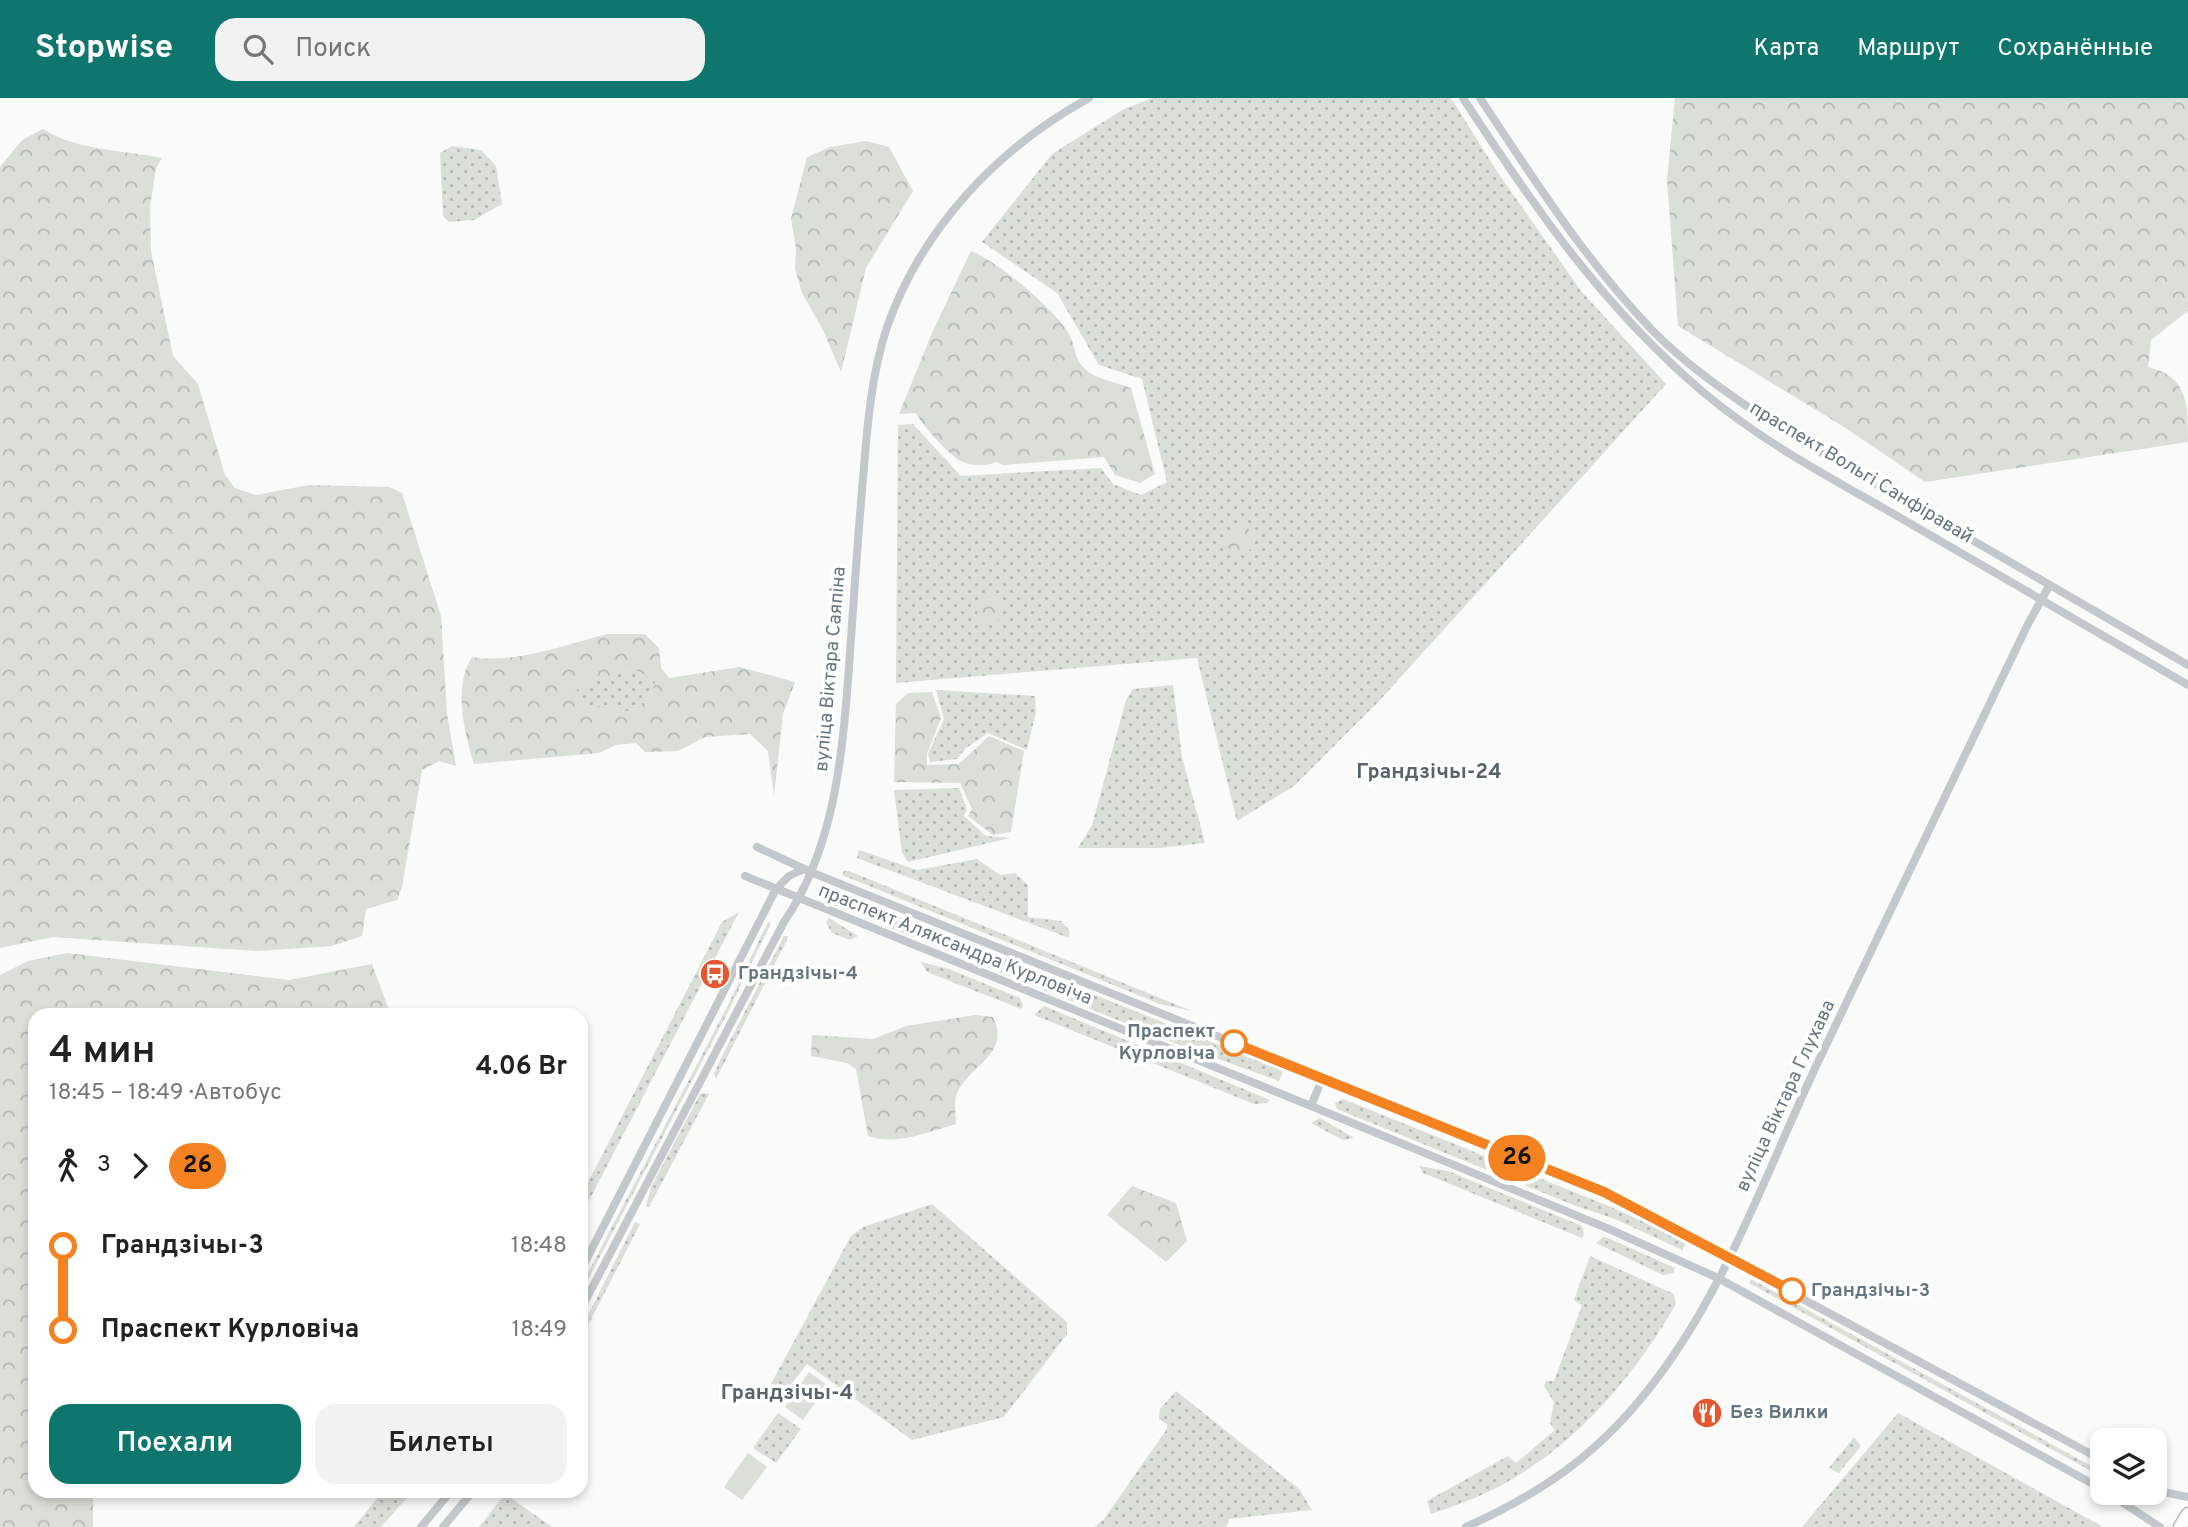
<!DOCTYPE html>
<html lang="ru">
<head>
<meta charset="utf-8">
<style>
  body { margin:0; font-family:Overpass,sans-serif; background:#f2f2f2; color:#222; height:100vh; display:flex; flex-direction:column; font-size:26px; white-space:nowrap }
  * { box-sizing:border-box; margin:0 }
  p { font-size:23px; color:#767676 }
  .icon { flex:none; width:38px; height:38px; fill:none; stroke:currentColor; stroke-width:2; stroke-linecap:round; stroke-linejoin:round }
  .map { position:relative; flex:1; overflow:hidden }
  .drawer { position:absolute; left:28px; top:910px; width:560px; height:490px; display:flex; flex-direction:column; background:#fff; border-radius:21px; box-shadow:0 4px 10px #0003 }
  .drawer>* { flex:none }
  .badge { padding:0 14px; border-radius:23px; font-size:24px; line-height:46px }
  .controls { position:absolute; left:2090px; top:1330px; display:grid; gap:14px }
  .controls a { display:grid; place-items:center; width:77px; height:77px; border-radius:14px; background:#fff; box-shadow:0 4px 10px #0003; font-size:35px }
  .map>.badge { position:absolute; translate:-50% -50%; box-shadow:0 0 0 4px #fff }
  .legs { display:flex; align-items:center; gap:10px; height:77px; padding:0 21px; font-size:23px }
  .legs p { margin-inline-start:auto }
  .head { display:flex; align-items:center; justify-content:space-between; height:119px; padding:0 21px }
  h1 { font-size:38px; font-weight:600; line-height:52px }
  .cta { display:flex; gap:14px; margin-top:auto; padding:14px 21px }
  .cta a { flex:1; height:80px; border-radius:21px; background:#0f766e; color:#fff; font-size:28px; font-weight:600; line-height:80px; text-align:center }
  .cta a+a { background:#f2f2f2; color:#222 }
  ul { padding:0 21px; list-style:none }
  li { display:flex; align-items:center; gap:24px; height:84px; font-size:26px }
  li i { display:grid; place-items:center; width:10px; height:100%; margin:0 9px; background:currentColor }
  li i::after { content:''; width:18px; height:18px; margin:-9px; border:5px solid; border-radius:50%; background:#fff }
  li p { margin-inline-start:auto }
  li:first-child i { background:linear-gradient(#0000 50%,currentColor 0) }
  li:last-child i { background:linear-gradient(currentColor 50%,#0000 0) }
  header { display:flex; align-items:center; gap:42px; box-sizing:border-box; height:98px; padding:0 35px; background:#0f766e; color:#fff }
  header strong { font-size:33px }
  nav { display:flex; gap:38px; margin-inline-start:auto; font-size:24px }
  .search { width:490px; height:63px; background:#f2f2f2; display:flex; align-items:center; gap:18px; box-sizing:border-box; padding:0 24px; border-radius:21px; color:#767676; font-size:26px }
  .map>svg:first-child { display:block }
  .grass { fill:url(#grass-dots) }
  .forest { fill:url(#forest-crowns); fill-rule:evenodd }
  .pitch { fill:#dadfd7 }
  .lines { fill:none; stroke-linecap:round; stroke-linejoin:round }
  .secondary-casing { stroke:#b3babf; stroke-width:15 }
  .minor { stroke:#c3c8cc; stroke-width:8 }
  .secondary { stroke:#fff; stroke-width:12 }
  .line-1-casing { stroke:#fff; stroke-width:16 }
  .line-1 { stroke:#f58220; stroke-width:10 }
  .stop-1-dot { fill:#fff; stroke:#f58220; stroke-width:3.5 }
  .labels { text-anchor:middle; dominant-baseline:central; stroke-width:7; stroke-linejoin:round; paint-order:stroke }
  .street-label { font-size:19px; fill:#657683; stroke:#fff }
  .poi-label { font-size:19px; font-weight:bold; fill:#657683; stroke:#fff; text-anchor:start }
  .stop-label { font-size:19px; font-weight:bold; fill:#657683; stroke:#fff; text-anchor:end }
  .neighbourhood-label { font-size:21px; font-weight:bold; fill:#57646e; stroke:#fff }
</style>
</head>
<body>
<header>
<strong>Stopwise</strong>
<div class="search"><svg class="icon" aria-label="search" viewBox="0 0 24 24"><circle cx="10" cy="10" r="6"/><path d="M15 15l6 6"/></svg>Поиск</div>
<nav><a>Карта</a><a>Маршрут</a><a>Сохранённые</a></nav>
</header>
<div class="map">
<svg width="2188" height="1429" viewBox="0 0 2188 1429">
  <defs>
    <pattern id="grass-dots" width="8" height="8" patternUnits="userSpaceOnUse" patternTransform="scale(1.75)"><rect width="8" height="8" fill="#dadfd7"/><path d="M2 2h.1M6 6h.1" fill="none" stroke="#b4b9b4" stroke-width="1.8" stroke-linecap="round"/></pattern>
    <pattern id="forest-crowns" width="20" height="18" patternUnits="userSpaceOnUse" patternTransform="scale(1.75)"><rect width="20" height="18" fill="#dadfd7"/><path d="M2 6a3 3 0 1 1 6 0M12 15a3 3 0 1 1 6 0" fill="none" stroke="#b4b9b4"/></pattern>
  </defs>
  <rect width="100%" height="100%" fill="#fafaf8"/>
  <!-- grass -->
  <g class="grass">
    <polygon points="1152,0 1451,0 1496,72 1581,193 1666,286 1379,603 1294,688 1237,723 1197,560 896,585 898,327 913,326 961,378 1101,370 1113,386 1141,397 1167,384 1142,281 1099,267 1057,195 982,144 1052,56 1122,12"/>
    <polygon points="452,48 481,52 496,68 502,106 474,122 449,124 443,118 440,55"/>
    <polygon points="634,571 656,582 651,598 631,614 604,608 582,608 573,594 592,583"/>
    <polygon points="1173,587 1182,659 1205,745 1159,750 1078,750 1092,727 1126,602 1133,591"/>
    <polygon points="936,592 1035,598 1036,614 1027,652 988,635 966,650 957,661 930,664 928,656 944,621"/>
    <polygon points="959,690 967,711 964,718 986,738 1010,740 908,764 902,755 894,692"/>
    <polygon points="859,752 917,772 977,761 1000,777 1015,775 1028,787 1028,819 1061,823 1069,832 1069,840 857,760"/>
    <polygon points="844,773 849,773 1192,913 1160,906 842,777"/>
    <polygon points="838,795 947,837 1283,973 1279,983 1182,948 834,807"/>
    <polygon points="739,814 581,1118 581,1098 722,824"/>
    <polygon points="829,820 858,838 850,842 832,835 826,824"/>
    <polygon points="768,824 771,825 729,912 581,1195 581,1188 726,911"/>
    <polygon points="784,838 788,838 787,842 716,981 714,976 722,958"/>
    <polygon points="921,864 949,871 1020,900 1023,908 1021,911 927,874"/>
    <polygon points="1044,908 1270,1002 1267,1005 1254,1006 1034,917"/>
    <polygon points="703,995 709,996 649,1109 646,1108 651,1089 700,996"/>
    <polygon points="1343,1001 1611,1109 1687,1143 1682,1152 1615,1121 1576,1108 1337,1011 1335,1005"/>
    <polygon points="1320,1020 1354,1040 1343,1042 1311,1025"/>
    <polygon points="1419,1068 1448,1073 1582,1128 1584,1136 1582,1140 1423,1075"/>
    <polygon points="932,1106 1067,1224 1067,1236 1004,1319 912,1342 807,1266 777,1305 766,1295 851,1138 863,1129"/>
    <polygon points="635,1124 640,1126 584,1235 583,1227"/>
    <polygon points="1603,1139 1608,1140 1675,1170 1673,1175 1663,1177 1596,1145"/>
    <path d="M 1590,1158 L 1674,1196 L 1676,1206 C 1633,1280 1576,1347 1500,1388 C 1478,1400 1454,1408 1431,1416 L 1427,1403 L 1508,1358 L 1516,1365 L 1555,1332 L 1550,1325 L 1554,1304 L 1544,1288 L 1546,1283 L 1554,1283 L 1582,1207 L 1574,1202 Z"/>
    <polygon points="1751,1181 2102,1374 2102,1379 1749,1185"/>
    <polygon points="1176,1293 1299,1391 1312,1412 1229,1421 1226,1429 1095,1429 1104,1421 1167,1331 1167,1326 1159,1321 1160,1311"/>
    <polygon points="778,1315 801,1331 776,1365 753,1350"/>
    <polygon points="1898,1315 2103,1429 1802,1429"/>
    <polygon points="1854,1339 1861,1348 1839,1375 1829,1370"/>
    <polygon points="383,1393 413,1393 381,1429 354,1429"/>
    <polygon points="505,1396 552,1429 479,1429"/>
  </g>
  <!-- forest -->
  <g class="forest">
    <path d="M 1675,0 L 2188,0 L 2188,213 L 2151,242 L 2148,269 C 2188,278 2188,306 2188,344 L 1925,384 L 1841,327 L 1678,228 L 1667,82 Z"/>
    <path d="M 43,31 C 78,53 123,52 162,60 L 156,70 L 150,109 L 151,153 L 173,258 L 198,286 L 225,377 L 235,390 L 256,397 L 309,387 L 389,389 L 402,395 L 441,518 L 447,615 L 456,668 L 439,663 L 422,672 L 402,789 L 397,802 L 366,811 L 362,838 L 332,848 L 257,853 L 53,839 L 0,850 L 0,69 L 22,42 Z"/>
    <polygon points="866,43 889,49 913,93 866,170 841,274 823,232 802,195 795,171 796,150 791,121 807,59 830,49"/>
    <path d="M 971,153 C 996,162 1059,214 1070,238 C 1078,255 1072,261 1090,275 C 1101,282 1119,285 1131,290 L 1155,376 L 1140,385 L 1115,377 L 1104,359 L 1003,367 L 996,364 C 988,368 972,368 963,364 C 951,360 921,326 916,315 L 899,316 L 932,235 Z"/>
    <circle cx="1240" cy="442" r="14"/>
    <circle cx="990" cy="512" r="13"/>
    <path d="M 607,536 L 645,536 L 659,550 L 661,570 L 669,580 L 740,569 L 795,584 L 783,616 L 774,698 L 768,653 L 750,636 L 705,639 L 678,653 L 645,654 L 636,645 L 616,647 L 599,655 L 474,666 C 464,633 453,589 472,559 C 516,566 564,547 607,536 ZM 634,571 L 655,583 L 651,598 L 631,614 L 604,608 L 582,608 L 573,594 L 592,583 Z"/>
    <polygon points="932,594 941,620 927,656 927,667 959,666 989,638 1024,653 1011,734 993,737 968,718 972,711 960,685 894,684 896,606 908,595"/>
    <polygon points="67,855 289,882 372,866 391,917 35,917 35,1393 93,1393 93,1429 0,1429 0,877 28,863"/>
    <path d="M 975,917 L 993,919 C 1012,958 967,967 956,998 C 954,1006 956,1018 956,1026 C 927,1034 897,1048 868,1038 L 856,971 L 847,965 L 811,958 L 812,937 L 873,941 L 906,928 Z"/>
    <polygon points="1132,1088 1176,1105 1187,1143 1166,1164 1107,1117"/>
  </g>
  <!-- pitch -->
  <g class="pitch">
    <polygon points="809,1274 827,1287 803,1322 785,1309"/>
    <polygon points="748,1355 767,1369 742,1402 724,1389"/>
  </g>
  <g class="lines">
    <!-- secondary casing -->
    <g class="secondary-casing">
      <polyline id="secondary" points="2180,1429 2188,1416"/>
    </g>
    <!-- minor -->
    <g class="minor">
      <path d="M 1463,0 C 1534,109 1603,209 1703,294 C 1762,344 1833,381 1899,419 C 1996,475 2092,531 2188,587"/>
      <path d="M 1480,0 C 1533,80 1585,162 1652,232 C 1690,271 1735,300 1779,330 L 2188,567"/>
      <polyline points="757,749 813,775 1604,1094 2102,1362"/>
      <polyline points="745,778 1311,1008 1609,1131 1718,1180 2102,1391"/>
      <polyline points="1311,1008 1322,981"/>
      <polyline points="581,1172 776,791 789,778 804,771"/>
      <path d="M 581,1211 L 784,824 C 832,754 842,665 848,582 C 853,515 857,448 863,381 C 867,331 871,277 887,229 C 922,130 998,50 1089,0"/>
      <polyline points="2154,1392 2188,1399"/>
      <polyline points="2108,1395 2160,1429"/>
      <polyline points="421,1429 451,1393"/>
      <polyline points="443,1429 473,1393"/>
      <path d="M 1466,1429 C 1539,1396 1593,1360 1644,1297 C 1723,1201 1765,1076 1818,964 C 1887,818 1958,672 2028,526 L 2049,488"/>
    </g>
    <!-- secondary -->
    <use href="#secondary" class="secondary"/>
  </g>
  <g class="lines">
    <!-- line-1 casing -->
    <g class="line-1-casing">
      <polyline id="line-1" points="1234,945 1604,1094 1792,1193"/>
    </g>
    <!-- line-1 -->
    <use href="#line-1" class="line-1"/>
  </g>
  <!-- icons -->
  <defs>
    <g id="bus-disc" transform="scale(1.575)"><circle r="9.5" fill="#e4572e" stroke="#fff"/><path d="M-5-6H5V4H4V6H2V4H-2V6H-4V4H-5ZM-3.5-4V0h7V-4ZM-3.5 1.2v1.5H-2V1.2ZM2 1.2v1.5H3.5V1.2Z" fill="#fff"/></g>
    <g id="restaurant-disc" transform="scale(1.575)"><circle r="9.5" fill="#e4572e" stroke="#fff"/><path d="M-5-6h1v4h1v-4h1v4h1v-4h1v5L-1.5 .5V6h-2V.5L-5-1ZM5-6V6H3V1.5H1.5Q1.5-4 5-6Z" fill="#fff"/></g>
  </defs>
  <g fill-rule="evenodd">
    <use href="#bus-disc" x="715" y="876"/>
    <use href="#restaurant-disc" x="1707" y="1315"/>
  </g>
  <!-- markers -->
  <g class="stop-1-dot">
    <circle cx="1234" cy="945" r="12"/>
    <circle cx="1792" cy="1193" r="12"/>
  </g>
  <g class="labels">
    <!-- street labels -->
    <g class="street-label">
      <text transform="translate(1861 375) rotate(31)">праспект Вольгі Санфіравай</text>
      <text transform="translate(831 571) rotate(-85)">вуліца Віктара Саяпіна</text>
      <text transform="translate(955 847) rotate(22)">праспект Аляксандра Курловіча</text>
      <text transform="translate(1786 998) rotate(-65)">вуліца Віктара Глухава</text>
    </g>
    <!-- poi labels -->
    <g class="poi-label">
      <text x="738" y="876">Грандзічы-4</text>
      <text x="1730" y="1315">Без Вилки</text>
    </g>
    <!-- stop labels -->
    <g class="stop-label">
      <text x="1215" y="934">Праспект<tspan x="1215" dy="22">Курловіча</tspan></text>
      <text x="1811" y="1193" text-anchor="start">Грандзічы-3</text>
    </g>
    <!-- neighbourhood labels -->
    <g class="neighbourhood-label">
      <text x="1429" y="674">Грандзічы-24</text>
      <text x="787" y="1295">Грандзічы-4</text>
    </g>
  </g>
</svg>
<div class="controls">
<a><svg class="icon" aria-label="layers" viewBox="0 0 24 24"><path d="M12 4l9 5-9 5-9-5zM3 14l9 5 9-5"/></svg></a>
</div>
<b class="badge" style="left:1517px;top:1060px;background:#f58220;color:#111">26</b>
<section class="drawer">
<div class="head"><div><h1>4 мин</h1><p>18:45 – 18:49 · Автобус</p></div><b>4.06 Br</b></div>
<div class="legs"><svg class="icon" aria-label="walk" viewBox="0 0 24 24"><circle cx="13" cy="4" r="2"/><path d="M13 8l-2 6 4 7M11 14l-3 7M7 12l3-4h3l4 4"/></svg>3<svg class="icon" aria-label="forward" viewBox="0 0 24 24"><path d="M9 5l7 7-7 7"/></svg><b class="badge" style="background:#f58220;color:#111">26</b></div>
<ul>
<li><i style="color:#f58220"></i><b>Грандзічы-3</b><p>18:48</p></li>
<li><i style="color:#f58220"></i><b>Праспект Курловіча</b><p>18:49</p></li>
</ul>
<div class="cta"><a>Поехали</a><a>Билеты</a></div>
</section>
</div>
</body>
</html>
